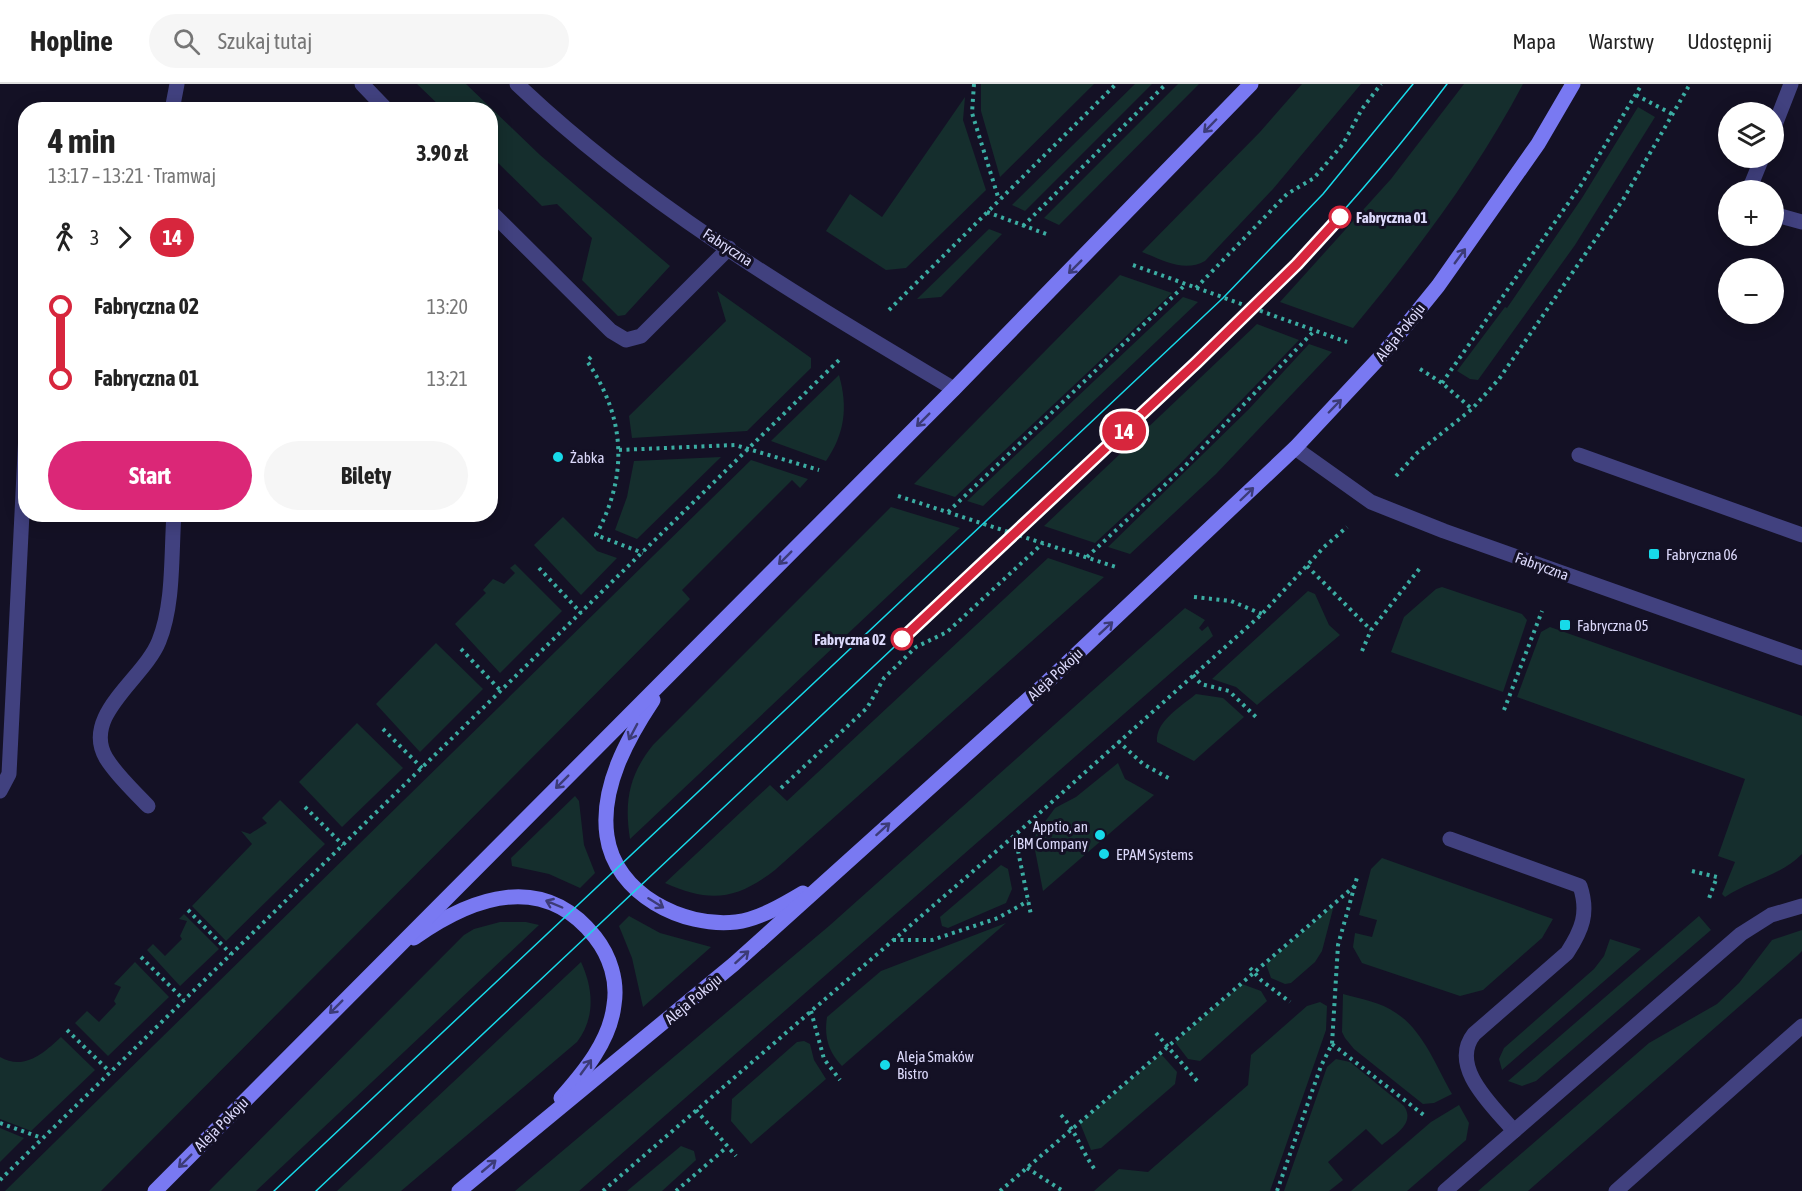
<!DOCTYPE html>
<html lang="pl">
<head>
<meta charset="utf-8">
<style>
  body { margin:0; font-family:"Asap Condensed",sans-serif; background:#f6f6f6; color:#222; height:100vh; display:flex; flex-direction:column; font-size:22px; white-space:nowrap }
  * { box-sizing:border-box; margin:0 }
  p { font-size:20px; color:#767676 }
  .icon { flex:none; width:33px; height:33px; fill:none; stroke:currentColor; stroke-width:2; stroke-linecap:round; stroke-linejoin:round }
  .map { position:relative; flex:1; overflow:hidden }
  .sheet { position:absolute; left:18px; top:18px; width:480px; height:420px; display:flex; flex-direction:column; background:#fff; border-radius:24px; box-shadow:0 3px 15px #0003 }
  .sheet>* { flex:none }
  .badge { padding:0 12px; border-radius:20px; font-size:21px; line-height:39px }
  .tools { position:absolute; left:1718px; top:18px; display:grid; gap:12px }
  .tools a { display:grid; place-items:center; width:66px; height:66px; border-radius:50%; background:#fff; box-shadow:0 3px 15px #0003; font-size:30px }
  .map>.badge { position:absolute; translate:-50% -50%; box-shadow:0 0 0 3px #fff }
  .legs { display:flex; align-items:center; gap:9px; height:66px; padding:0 30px; font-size:20px }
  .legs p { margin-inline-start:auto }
  .headline { display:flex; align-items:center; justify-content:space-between; height:102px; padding:0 30px }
  h1 { font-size:33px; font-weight:700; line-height:45px }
  .primary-button { display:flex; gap:12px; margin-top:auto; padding:12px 30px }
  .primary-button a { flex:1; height:69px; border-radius:36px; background:#db2777; color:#fff; font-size:24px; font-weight:700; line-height:69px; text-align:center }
  .primary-button a+a { background:#f6f6f6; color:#222 }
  ul { padding:0 30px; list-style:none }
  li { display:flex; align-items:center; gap:21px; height:72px; font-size:22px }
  li i { display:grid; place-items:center; width:9px; height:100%; margin:0 8px; background:currentColor }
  li i::after { content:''; width:15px; height:15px; margin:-8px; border:4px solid; border-radius:50%; background:#fff }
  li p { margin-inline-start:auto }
  li:first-child i { background:linear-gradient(#0000 50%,currentColor 0) }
  li:last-child i { background:linear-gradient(currentColor 50%,#0000 0) }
  header { display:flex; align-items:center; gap:36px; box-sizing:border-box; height:84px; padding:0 30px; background:#fff; border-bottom:2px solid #e0e0e0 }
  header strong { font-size:28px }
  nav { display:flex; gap:33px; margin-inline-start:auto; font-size:21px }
  .search { width:420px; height:54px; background:#f6f6f6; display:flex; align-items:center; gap:15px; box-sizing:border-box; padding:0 21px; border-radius:33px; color:#767676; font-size:22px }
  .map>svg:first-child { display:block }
  .green { fill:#152e2d }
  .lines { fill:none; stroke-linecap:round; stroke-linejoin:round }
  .path { stroke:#3bada3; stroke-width:4; stroke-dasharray:3 4.5; stroke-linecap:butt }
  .service { stroke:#41417f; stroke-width:15 }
  .minor { stroke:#41417f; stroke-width:15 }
  .secondary { stroke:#7979f2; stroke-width:15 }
  .tram { stroke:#17dae9; stroke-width:1.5 }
  .oneway { stroke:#3c3b77 }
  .line-1-casing { stroke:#fff; stroke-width:14 }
  .line-1 { stroke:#d7263d; stroke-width:9 }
  .stop-1-dot { fill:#fff; stroke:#d7263d; stroke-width:3 }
  .poi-dot { fill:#17dae9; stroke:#141125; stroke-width:2 }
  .labels { text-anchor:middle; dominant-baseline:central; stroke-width:6; stroke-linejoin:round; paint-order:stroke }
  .stop-label { font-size:15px; font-weight:bold; fill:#dcd9fb; stroke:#141125; text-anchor:start }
  .street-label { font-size:15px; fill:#dcd9fb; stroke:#141125 }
  .poi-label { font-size:15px; fill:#dcd9fb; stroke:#141125; text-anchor:start }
</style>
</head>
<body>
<header>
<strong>Hopline</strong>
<div class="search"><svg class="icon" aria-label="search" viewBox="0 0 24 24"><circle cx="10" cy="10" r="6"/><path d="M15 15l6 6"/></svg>Szukaj tutaj</div>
<nav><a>Mapa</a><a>Warstwy</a><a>Udostępnij</a></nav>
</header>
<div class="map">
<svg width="1802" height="1107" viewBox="0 0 1802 1107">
  <rect width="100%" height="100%" fill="#141125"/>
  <!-- green -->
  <g class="green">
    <polygon points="417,0 466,0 540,71 670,182 625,231 618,232 582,196 592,154 557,120 542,122 491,72 490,26 443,25"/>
    <polygon points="981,0 1094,0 1000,93 981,27"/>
    <polygon points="1135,0 1152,0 1025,127 1012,121"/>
    <polygon points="1178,0 1199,0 1059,141 1044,134"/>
    <path d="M 1302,0 L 1361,0 L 1273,105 L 1205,177 C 1184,189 1163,176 1142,168 L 1260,48 Z"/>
    <path d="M 1464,0 L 1523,0 C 1477,87 1416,168 1353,244 L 1280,218 L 1391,95 Z"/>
    <polygon points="965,13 963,36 986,106 906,184 886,186 826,147 850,110 882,133"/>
    <polygon points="1638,23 1655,33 1575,161 1478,296 1470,295 1457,287 1505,223 1507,224 1582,114"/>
    <polygon points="989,145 1002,150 941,213 917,215"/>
    <polygon points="1120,191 1172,209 955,413 914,400"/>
    <polygon points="717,207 811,274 811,284 747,347 632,354 629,332 726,237"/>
    <polygon points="1183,213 1198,218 983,422 967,417"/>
    <polygon points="1257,240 1299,256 1179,381 1095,459 1044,442"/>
    <polygon points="1309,260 1332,268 1216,390 1130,470 1108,463 1249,325"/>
    <path d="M 839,291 C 848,323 845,349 826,377 L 771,357 Z"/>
    <polygon points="721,373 637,455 615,446 627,413 634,377"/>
    <polygon points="751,376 808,395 800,404 792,396 682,506 690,515 101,1107 5,1107"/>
    <path d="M 891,423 L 960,444 L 630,755 C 624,717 629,691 653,661 Z"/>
    <polygon points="563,433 597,467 617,474 581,511 534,461"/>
    <path d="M 1048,474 L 1104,493 L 775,786 C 736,816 710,819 665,799 L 770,701 L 787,717 Z"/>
    <polygon points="515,480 562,527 500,589 455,540 486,509 483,506 493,495 504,500 515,489 510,484"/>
    <polygon points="1442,503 1522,530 1527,536 1503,608 1391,568 1404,533 1436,505"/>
    <polygon points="1308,507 1315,510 1329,541 1340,551 1257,621 1236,603 1212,595"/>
    <polygon points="1185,524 1205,536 1199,544 1202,547 1208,542 1213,552 579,1107 515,1107 829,842"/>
    <path d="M 1550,543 L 1802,632 L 1802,770 C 1782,791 1749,797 1725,813 L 1722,810 L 1735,778 L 1718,772 L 1745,695 L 1517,613 L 1541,548 Z"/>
    <polygon points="436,559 483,605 420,668 376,620"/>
    <path d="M 1196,610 L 1223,614 L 1244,633 L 1194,677 L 1157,658 C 1155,637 1182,622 1196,610 Z"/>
    <polygon points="357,639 403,684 342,743 299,698"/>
    <polygon points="1118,679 1125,695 1154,711 1043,807 1034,761 1036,750 1055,724 1076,713"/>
    <polygon points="575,712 579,717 584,761 595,789 580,804 549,790 512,782 511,774"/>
    <polygon points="280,716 325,760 226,857 192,822 252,760 241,747 250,750 267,739 262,734"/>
    <polygon points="1382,774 1553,835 1542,854 1483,906 1460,912 1362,879 1353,863 1355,849 1372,853 1377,836 1359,831 1371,785"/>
    <polygon points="1001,781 1008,785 1012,805 1006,819 948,844 942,842 940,833"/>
    <polygon points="1334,821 1322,867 1315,878 1291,899 1285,900 1271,894 1266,880"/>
    <polygon points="184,830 219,865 180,902 147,866 153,860 165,872 182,855 180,852 187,837 179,835"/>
    <polygon points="629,832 660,849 711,863 643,923 632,874 619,842"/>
    <polygon points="1699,832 1711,846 1536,997 1522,1002 1508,997"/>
    <polygon points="500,838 526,838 539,841 256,1107 209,1107 464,851 474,845"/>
    <path d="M 1006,839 L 842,982 C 828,968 824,952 827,933 L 881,887 Z"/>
    <polygon points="1802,846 1802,867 1797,872 1528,1107 1478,1107 1649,959 1717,920 1739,899 1772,856"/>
    <polygon points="1610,855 1641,865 1502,986 1499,975 1504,964 1594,885 1604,872"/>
    <polygon points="135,878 169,913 108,972 75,939 87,927 99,938 116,920 114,917 121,903 114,900"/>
    <path d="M 581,878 C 593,904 596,933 577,958 L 401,1107 L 337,1107 Z"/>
    <polygon points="1242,900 1261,907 1267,917 1200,977 1188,975 1175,958"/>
    <path d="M 1343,910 C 1360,915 1381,918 1396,929 C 1423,946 1437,984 1452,1010 L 1434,1019 L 1423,1020 L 1354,965 L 1345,954 L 1342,948 Z"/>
    <polygon points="1320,918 1327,922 1326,946 1270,1107 1094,1107 1119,1085 1148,1088 1248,1001 1251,971 1307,922"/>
    <path d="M 61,953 L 95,986 L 31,1047 L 0,1035 L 0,973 C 24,987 44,969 61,953 Z"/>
    <polygon points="804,957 810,960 814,976 826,995 751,1060 731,1037 732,1015 797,958"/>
    <polygon points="1161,970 1177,988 1175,1000 1101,1064 1091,1066 1080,1039"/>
    <path d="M 1336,975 L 1350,978 L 1404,1022 C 1416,1040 1394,1051 1382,1061 L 1366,1045 L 1328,1078 L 1343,1096 L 1329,1107 L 1284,1107 L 1327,983 Z"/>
    <polygon points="1459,1021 1469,1039 1466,1056 1407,1107 1351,1107 1431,1038"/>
    <polygon points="0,1044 24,1054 0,1078"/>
    <polygon points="681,1062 694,1067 696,1076 662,1107 627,1107"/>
  </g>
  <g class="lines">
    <!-- path -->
    <g class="path">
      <polyline points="974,0 972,29 999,116"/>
      <polyline points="1636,11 1674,31"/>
      <polyline points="987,128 1049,151"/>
      <polyline points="1023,142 1166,0"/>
      <polyline points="1133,181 1347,258"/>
      <polyline points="1196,204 1287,110 1314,94 1343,60 1362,25 1381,0"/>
      <polyline points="889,226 1116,0"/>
      <path d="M 591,273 L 587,277 C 625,333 629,390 596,451 L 643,469"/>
      <polyline points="1420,285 1442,299 1472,325"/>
      <polyline points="1442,299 1581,101 1642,0"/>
      <polyline points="619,366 735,361 819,386"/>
      <polyline points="1396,392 1417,369 1472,325 1499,295 1624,114 1690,0"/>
      <polyline points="898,412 1116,483"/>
      <polyline points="948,428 1186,200"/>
      <polyline points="1087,473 1183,384 1315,246"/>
      <polyline points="1307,482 1371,546"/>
      <polyline points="539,484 581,529"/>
      <polyline points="1194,513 1231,517 1262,530"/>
      <polyline points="461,565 501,607"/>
      <polyline points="1362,567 1371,546 1420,484"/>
      <polyline points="1193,591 1201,600 1229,607 1257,634"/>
      <polyline points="1504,626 1542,527"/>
      <polyline points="383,645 422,684"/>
      <polyline points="1118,657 1143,680 1172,696"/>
      <polyline points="781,704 867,624 884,594 916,563 947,548 1043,459"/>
      <polyline points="305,723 343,761"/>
      <polyline points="1015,752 1031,831"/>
      <polyline points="1692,787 1717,793 1708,817"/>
      <polyline points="188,826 231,870"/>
      <polyline points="893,856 932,856 998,834 1028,817"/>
      <polyline points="141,873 184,916"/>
      <polyline points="1250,884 1262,897 1290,918"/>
      <polyline points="811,927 824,975 840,996"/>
      <polyline points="67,946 110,988"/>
      <polyline points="1156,949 1198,998"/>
      <polyline points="1332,960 1425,1032"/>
      <polyline points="696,1026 736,1072"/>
      <path d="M 1061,1031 C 1077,1048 1082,1069 1096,1087"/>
      <polyline points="0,1039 42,1054"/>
      <polyline points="1027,1084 1063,1107"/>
      <polyline points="0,1096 839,276"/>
      <polyline points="603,1107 1015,751 1262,530 1324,463 1347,443"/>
      <polyline points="676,1107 727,1063"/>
      <polyline points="1000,1107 1357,800"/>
      <polyline points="1277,1107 1321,982 1332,960 1338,861 1358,790"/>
    </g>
    <!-- service -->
    <g class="service">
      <polyline points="362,0 387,26"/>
      <polyline points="1773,46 1791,0"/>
      <polyline points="1749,106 1762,74"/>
      <polyline points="490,127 611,247 626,256 641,252 729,164"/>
      <polyline points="1773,130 1802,138"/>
      <polyline points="1579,371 1802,451"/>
      <polyline points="0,707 9,690 26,349"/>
      <path d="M 1450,755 L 1580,802 C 1589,829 1582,846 1567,869 L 1474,950 C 1448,983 1494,1023 1514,1047"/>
      <polyline points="1445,1107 1741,850 1771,831 1802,822"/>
      <polyline points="1616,1107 1802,942"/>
    </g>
    <!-- minor -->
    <g class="minor">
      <path d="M 517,0 C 646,123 802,214 954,305"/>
      <polyline points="172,26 177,0"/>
      <polyline points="1295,364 1371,418 1444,447 1802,574"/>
      <path d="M 148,722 C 134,707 117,692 106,674 C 81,631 144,595 159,557 C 174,520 171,471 174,430"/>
    </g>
    <!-- secondary -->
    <g class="secondary">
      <path d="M 653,616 C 627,655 600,704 607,752 C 615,810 683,844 736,838 C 759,835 783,821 803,809"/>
      <path d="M 414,854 C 472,813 543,787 595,853 C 610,872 618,897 614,921 C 610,957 584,988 561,1014"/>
      <polyline points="155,1107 954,305 1251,0"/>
      <polyline points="459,1107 734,880 1046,599 1295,364 1382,271 1438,202 1538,60 1573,0"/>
    </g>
    <!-- tram -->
    <g class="tram">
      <polyline points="274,1107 1223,214 1323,110 1413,0"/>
      <path d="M 316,1107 L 1214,262 C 1298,180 1376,95 1447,0"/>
    </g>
  </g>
  <!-- one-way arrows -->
  <defs><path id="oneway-shaft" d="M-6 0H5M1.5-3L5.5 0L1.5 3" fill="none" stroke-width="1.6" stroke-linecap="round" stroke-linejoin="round" transform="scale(1.5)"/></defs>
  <g class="oneway">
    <use href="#oneway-shaft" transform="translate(1210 42) rotate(134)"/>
    <use href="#oneway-shaft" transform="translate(1460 172) rotate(-54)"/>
    <use href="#oneway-shaft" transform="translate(1075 183) rotate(135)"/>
    <use href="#oneway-shaft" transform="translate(1335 322) rotate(-46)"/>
    <use href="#oneway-shaft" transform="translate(923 336) rotate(135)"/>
    <use href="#oneway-shaft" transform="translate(1247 410) rotate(-44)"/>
    <use href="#oneway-shaft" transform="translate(785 474) rotate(135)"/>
    <use href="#oneway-shaft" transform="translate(1106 544) rotate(-43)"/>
    <use href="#oneway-shaft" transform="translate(633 648) rotate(118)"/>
    <use href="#oneway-shaft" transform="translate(562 698) rotate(135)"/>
    <use href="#oneway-shaft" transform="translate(883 745) rotate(-42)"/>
    <use href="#oneway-shaft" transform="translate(656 819) rotate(32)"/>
    <use href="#oneway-shaft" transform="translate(554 820) rotate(-157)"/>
    <use href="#oneway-shaft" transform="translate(742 873) rotate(-42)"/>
    <use href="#oneway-shaft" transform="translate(336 923) rotate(135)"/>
    <use href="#oneway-shaft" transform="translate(586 983) rotate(-54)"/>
    <use href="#oneway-shaft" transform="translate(185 1077) rotate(135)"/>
    <use href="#oneway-shaft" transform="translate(489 1082) rotate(-40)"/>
  </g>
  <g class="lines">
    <!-- line-1 casing -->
    <g class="line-1-casing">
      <polyline id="line-1" points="902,555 1197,278 1297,180 1340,133"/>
    </g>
    <!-- line-1 -->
    <use href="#line-1" class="line-1"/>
  </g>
  <!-- markers -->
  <g class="stop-1-dot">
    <circle cx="1340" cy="133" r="10"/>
    <circle cx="902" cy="555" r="10"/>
  </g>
  <g class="poi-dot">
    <circle cx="558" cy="373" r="6"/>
    <rect x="1648" y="464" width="12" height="12" rx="3"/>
    <rect x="1559" y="535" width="12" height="12" rx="3"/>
    <circle cx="1100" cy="751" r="6"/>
    <circle cx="1104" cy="770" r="6"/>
    <circle cx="885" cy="981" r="6"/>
  </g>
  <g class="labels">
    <!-- stop labels -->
    <g class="stop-label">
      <text x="1356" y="133">Fabryczna 01</text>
      <text x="886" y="555" text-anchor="end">Fabryczna 02</text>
    </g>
    <!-- street labels -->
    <g class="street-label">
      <text transform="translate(728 163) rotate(33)">Fabryczna</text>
      <text transform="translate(1400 248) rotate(-51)">Aleja Pokoju</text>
      <text transform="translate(1542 482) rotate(20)">Fabryczna</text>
      <text transform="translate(1055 590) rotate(-43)">Aleja Pokoju</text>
      <text transform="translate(693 915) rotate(-40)">Aleja Pokoju</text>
      <text transform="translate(221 1040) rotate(-45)">Aleja Pokoju</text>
    </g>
    <!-- poi labels -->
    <g class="poi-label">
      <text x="570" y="373">Żabka</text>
      <text x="1666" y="470">Fabryczna 06</text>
      <text x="1577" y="541">Fabryczna 05</text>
      <text x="1088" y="742" text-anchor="end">Apptio, an<tspan x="1088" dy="17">IBM Company</tspan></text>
      <text x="1116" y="770">EPAM Systems</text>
      <text x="897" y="972">Aleja Smaków<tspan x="897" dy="17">Bistro</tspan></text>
    </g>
  </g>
</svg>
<div class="tools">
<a><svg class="icon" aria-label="layers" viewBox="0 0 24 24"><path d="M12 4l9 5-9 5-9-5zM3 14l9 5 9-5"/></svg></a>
<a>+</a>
<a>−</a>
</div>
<b class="badge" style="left:1124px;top:347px;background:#d7263d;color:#fff">14</b>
<section class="sheet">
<div class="headline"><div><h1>4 min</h1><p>13:17 – 13:21 · Tramwaj</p></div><b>3.90 zł</b></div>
<div class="legs"><svg class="icon" aria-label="walk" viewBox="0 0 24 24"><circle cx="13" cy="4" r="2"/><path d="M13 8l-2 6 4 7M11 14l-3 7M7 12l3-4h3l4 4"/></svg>3<svg class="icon" aria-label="forward" viewBox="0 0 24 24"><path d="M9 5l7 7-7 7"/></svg><b class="badge" style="background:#d7263d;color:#fff">14</b></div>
<ul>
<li><i style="color:#d7263d"></i><b>Fabryczna 02</b><p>13:20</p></li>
<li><i style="color:#d7263d"></i><b>Fabryczna 01</b><p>13:21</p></li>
</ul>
<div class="primary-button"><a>Start</a><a>Bilety</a></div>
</section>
</div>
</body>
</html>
